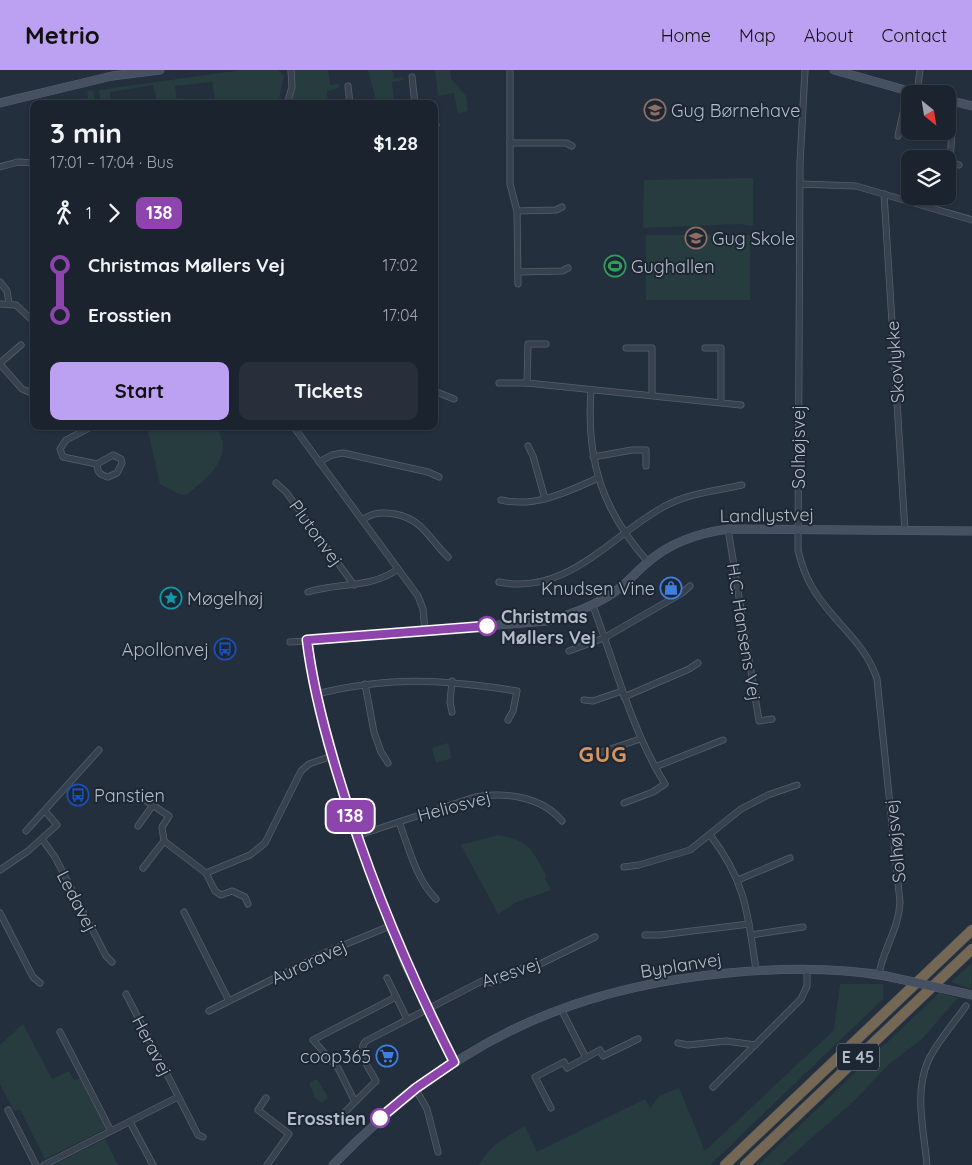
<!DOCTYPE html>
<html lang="en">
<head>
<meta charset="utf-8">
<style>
  body { margin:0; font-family:Quicksand,sans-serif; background:#282f3a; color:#f1f3f6; height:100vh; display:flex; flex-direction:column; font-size:19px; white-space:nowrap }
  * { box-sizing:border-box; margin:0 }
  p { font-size:16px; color:#a0a4aa }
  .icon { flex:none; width:28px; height:28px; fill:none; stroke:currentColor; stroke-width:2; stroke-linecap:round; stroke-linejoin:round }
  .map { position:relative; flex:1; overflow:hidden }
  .side { position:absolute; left:30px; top:30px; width:408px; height:330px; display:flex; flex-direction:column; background:#1b232e; border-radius:10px; box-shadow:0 1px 4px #0004,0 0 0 1px #39404a }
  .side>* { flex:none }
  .badge { padding:0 10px; border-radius:8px; font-size:18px; line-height:32px }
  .needle { width:32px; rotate:150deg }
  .fabs { position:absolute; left:901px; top:15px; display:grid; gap:10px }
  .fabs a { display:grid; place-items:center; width:55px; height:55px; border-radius:10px; background:#1b232e; box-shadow:0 1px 4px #0004,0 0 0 1px #39404a; font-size:25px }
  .map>.badge { position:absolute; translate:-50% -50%; box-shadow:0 0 0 2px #fff }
  .legs { display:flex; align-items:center; gap:8px; height:55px; padding:0 20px; font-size:16px }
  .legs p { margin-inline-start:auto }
  .headline { display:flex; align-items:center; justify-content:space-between; height:85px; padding:0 20px }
  h1 { font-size:28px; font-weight:800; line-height:38px }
  .cta { display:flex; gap:10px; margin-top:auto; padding:10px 20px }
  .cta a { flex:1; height:58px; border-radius:10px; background:#bca0f2; color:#111; font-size:20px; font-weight:800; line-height:58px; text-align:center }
  .cta a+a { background:#282f3a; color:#f1f3f6 }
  ul { padding:0 20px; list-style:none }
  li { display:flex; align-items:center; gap:18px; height:50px; font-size:19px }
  li i { display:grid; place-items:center; width:8px; height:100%; margin:0 6px; background:currentColor }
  li i::after { content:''; width:12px; height:12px; margin:-6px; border:4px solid; border-radius:50%; background:#1b232e }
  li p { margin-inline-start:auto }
  li:first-child i { background:linear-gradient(#0000 50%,currentColor 0) }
  li:last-child i { background:linear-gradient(currentColor 50%,#0000 0) }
  header { display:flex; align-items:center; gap:30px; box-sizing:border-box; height:70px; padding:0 25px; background:#bca0f2; color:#111 }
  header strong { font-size:24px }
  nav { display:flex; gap:28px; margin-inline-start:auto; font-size:18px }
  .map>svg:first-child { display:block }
  .green { fill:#263c3f }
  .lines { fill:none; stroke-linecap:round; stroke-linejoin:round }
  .street-casing { stroke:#565f6c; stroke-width:7 }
  .secondary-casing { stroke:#565f6c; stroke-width:9 }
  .highway-casing { stroke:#434c59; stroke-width:11 }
  .street { stroke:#38414e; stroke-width:5.5 }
  .secondary { stroke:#465061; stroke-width:8 }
  .highway { stroke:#746855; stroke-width:10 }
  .secondary-bridge-casing { stroke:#565f6c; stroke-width:9; stroke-linecap:butt }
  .secondary-bridge { stroke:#465061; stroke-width:8 }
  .line-1-casing { stroke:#fff; stroke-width:11 }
  .line-1 { stroke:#8e44ad; stroke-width:8 }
  .stop-1-dot { fill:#fff; stroke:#8e44ad; stroke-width:2.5 }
  .labels { text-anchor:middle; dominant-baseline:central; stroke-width:4; stroke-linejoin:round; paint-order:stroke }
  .shield { fill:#1d2633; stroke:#878f9c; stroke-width:1 }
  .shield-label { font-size:16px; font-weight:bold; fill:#b4bcc9 }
  .poi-label { font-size:18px; fill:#b4bcc9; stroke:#1d2633; text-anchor:start }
  .street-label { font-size:18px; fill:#b4bcc9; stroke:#1d2633 }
  .stop-label { font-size:18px; font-weight:bold; fill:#b4bcc9; stroke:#1d2633; text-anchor:start }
  .district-label { font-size:22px; font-weight:bold; letter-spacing:1px; fill:#d59563; stroke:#1d2633 }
</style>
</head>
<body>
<header>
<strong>Metrio</strong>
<nav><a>Home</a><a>Map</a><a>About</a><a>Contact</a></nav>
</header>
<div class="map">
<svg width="972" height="1095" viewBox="0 0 972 1095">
  <rect width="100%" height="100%" fill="#242f3e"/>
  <!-- green -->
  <g class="green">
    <polygon points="242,0 278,0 284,5 278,34 268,34 267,29 247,34 202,34 202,31 215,29 212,12 175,16 177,34 155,34 157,31 153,15 110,22 111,34 101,34 99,20"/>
    <polygon points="293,0 328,0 330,15 339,14 339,18 327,21 328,34 289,34"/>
    <polygon points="368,0 390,0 393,1 394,8 403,7 404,10 392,12 394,30 355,34 376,30"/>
    <polygon points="435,0 450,0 451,9 466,26 468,41 458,43 454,23 438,26"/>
    <polygon points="93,20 96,34 85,34 88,27 87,21"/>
    <polygon points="753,108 753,156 740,154 643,158 644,110"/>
    <rect x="646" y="165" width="104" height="65"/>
    <path d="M 147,356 L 216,356 C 218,361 223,369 223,375 C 223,397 202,413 186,425 L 179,424 L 160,414 Z"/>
    <polygon points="448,673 452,688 436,693 432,678"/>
    <path d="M 498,765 C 530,771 531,778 546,805 L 545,809 L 551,820 L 517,832 L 498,844 L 461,775 Z"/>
    <polygon points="972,893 971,919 951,912"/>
    <path d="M 840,914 L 883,914 L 883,929 L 710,1095 L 479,1095 C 490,1075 506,1067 525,1056 L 537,1082 L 645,1029 L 650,1039 L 659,1026 L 679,1018 L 705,1081 L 834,960 Z"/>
    <polygon points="939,923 958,928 922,969 888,995 855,1030 781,1095 758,1095"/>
    <polygon points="23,954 52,1009 69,1001 74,1011 80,1008 106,1059 45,1089 20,1039 14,1041 0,1014 0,975"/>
    <polygon points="317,1009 328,1027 322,1033 315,1028 309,1013"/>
    <polygon points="105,1069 118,1095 54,1095"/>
  </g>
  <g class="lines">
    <!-- street casing -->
    <g class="street-casing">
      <g id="street">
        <polyline points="510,0 510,114 517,141 518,214"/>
        <path d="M 805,0 L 800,93 L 798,480 C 801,493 805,505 812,517 C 831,551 865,571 877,609 L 900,832 C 899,859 883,879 879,904"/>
        <polyline points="412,7 415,34"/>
        <polyline points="348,16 350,34"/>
        <polyline points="917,23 920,0"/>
        <polyline points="954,32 950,92 959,95"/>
        <polyline points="287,34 292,17 291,0"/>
        <polyline points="434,54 436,55"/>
        <polyline points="898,66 908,21"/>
        <polyline points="510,73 566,73 572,76"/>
        <polyline points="0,97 18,92 34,93"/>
        <polyline points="800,114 856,116 972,150"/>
        <polyline points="884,124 905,461"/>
        <polyline points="517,141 556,140 562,137"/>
        <polyline points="518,202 562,201 568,198"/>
        <polyline points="0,212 7,221 9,233"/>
        <polyline points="33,227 34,228"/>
        <polyline points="0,234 16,235 34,252"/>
        <polyline points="626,278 652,278 652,325"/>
        <polyline points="705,278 721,278 721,332"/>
        <polyline points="0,293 21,275"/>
        <polyline points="0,294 22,319 34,324"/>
        <polyline points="499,313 527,313 741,335"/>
        <polyline points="527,313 528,274 546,274"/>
        <path d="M 591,320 C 586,389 601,439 648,492"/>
        <polyline points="434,321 454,329"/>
        <path d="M 93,356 L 66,370 L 60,379 L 63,387 L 97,394 L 113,385 L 121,389 L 122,393 L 117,403 L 108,407 C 100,405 97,402 97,394"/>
        <polyline points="293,356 418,526 423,539 425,561"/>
        <polyline points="528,376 533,386 545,429"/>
        <polyline points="593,387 632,380 646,380 646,396"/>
        <polyline points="319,392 332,385 343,383 428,402 439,407"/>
        <polyline points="276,413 286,422 354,515"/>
        <path d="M 501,430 C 535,438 567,422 598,408"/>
        <path d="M 362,450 C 374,442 382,442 395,444 C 424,450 428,468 448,487"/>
        <polyline points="728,459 759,651 772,649"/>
        <path d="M 499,512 C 568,526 611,465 665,436 C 690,423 715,421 742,415"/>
        <path d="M 308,522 C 339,512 370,519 398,499"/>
        <path d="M 593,536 C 616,597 631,659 665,714 L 653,722 L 624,733"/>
        <polyline points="290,572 307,571"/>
        <polyline points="569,581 604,568 682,523 690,516"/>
        <polyline points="452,611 450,632 452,642"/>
        <polyline points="365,614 374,662 381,682 388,693"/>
        <path d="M 316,624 C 391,606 441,609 517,621 L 513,641 L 508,650"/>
        <polyline points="624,627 689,599 698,593"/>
        <polyline points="584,630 593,631 622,621"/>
        <polyline points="602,682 640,669"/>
        <polyline points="655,697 723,670"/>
        <polyline points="139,726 169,746 162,757 164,771"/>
        <path d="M 399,752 C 409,778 416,809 436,829"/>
        <polyline points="138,756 153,735"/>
        <polyline points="26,761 99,680"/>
        <path d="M 710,765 C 746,811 748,845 756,900"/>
        <path d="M 356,766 L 475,727 C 505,722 541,726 562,751"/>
        <polyline points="42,769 55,787 106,886 112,892"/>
        <polyline points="624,797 639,795 690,780 741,739 768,725 797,715"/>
        <polyline points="143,798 164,771 206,803 215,821 221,825 232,821 245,827 248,834"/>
        <polyline points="0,800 28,781 57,755 45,741"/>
        <polyline points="206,803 250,785 265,773 301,701 309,694 332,686"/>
        <polyline points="738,810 790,788"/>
        <polyline points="184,842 229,931"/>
        <polyline points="0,843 33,907 40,913"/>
        <polyline points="645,865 660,865 749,854"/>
        <polyline points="751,865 803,857"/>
        <polyline points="387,908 407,949"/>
        <polyline points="126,924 198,1065 203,1067"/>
        <polyline points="561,939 586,988"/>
        <polyline points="209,941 327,882 390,856"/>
        <polyline points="60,962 111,1061"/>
        <polyline points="678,973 688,975 726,971 755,975"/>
        <polyline points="713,1017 801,929 807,916 807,899"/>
        <polyline points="415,1018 427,1039 438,1082"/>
        <polyline points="266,1028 258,1040 289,1064 267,1095"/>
        <polyline points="354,1030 338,998 313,970 396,927"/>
        <polyline points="551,1038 535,1007 564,992 567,998 600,980 603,986 638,969"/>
        <polyline points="8,1040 36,1095"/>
        <polyline points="130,1052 153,1095"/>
        <path d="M 335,1052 L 376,1011 C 371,1001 355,981 366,971 L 482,911 L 493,913 L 524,897 L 536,896 L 595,867"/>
        <polyline points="44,1095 178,1027"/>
        <path d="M 927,1095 C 924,1061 914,1023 928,991 C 937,972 954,953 966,936"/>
      </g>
    </g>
    <!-- secondary casing -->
    <g class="secondary-casing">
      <g id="secondary">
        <polyline points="834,0 919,24"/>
        <polyline points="948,30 972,36"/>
        <polyline points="0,33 112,6 160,0"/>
        <polyline points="963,923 972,925"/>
        <path d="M 454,992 L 405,893 L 356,766 L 316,624 L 307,571 L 546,551 C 571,545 592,537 613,523 C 626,514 636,502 648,492 C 671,472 698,463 728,459 L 972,461"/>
        <path d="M 333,1095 C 447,977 563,918 728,903 C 781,898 834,897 886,906"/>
      </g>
    </g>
    <!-- highway casing -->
    <g class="highway-casing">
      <g id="highway">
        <polyline points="725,1095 972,860"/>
        <polyline points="745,1095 972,879"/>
      </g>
    </g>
    <!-- street -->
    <use href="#street" class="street"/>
    <!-- secondary -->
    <use href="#secondary" class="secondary"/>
    <!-- highway -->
    <use href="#highway" class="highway"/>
    <!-- secondary-bridge casing -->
    <g class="secondary-bridge-casing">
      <polyline id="secondary-bridge" points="886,906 963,923"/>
    </g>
    <!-- secondary-bridge -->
    <use href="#secondary-bridge" class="secondary-bridge"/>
  </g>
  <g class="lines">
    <!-- line-1 casing -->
    <g class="line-1-casing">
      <path id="line-1" d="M 380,1048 L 416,1018 L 454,992 C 408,901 370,812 341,715 C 326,667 313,620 307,570 L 487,556"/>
    </g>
    <!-- line-1 -->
    <use href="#line-1" class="line-1"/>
  </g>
  <!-- icons -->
  <defs>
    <g id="school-ring" transform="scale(1.125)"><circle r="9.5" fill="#1d2633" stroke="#8d6e63" stroke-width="1.5"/><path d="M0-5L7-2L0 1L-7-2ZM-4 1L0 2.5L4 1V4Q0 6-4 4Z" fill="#8d6e63"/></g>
    <g id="stadium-ring" transform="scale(1.125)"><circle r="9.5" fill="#1d2633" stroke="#2e9e5b" stroke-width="1.5"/><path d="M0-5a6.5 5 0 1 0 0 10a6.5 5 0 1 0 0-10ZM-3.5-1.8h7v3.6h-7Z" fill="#2e9e5b"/></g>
    <g id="shop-ring" transform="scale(1.125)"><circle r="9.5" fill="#1d2633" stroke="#3f7fe0" stroke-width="1.5"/><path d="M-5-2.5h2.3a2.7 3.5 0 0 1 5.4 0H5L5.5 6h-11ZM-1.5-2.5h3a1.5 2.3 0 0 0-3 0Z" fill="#3f7fe0"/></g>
    <g id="sight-ring" transform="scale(1.125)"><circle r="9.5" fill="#1d2633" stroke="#0f9aa8" stroke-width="1.5"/><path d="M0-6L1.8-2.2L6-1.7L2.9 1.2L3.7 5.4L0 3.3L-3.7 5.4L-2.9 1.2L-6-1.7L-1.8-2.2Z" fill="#0f9aa8"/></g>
    <g id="bus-ring" transform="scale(1.125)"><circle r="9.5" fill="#1d2633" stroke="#1a4fb4" stroke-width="1.5"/><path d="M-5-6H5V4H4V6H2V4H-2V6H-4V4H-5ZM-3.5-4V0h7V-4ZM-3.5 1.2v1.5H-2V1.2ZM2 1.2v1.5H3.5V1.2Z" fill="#1a4fb4"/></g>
    <g id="supermarket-ring" transform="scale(1.125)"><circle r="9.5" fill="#1d2633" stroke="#3f7fe0" stroke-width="1.5"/><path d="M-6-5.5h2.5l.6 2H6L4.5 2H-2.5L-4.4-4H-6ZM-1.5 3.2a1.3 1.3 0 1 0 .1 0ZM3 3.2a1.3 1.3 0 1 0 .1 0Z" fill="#3f7fe0"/></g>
  </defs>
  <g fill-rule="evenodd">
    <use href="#school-ring" x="655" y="40"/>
    <use href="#school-ring" x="696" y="168"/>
    <use href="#stadium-ring" x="615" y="196"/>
    <use href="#shop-ring" x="671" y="518"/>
    <use href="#sight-ring" x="171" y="528"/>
    <use href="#bus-ring" x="225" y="579"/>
    <use href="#bus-ring" x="78" y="725"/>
    <use href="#supermarket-ring" x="387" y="986"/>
  </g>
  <!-- markers -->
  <g class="stop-1-dot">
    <circle cx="487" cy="556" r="9"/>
    <circle cx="380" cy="1048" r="9"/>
  </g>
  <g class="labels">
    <!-- shield labels -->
    <rect class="shield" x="837" y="973.5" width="42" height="27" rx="4"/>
    <g class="shield-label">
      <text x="858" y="987">E 45</text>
    </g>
    <!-- poi labels -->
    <g class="poi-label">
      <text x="671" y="40">Gug Børnehave</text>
      <text x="712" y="168">Gug Skole</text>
      <text x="631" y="196">Gughallen</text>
      <text x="655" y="518" text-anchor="end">Knudsen Vine</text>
      <text x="187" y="528">Møgelhøj</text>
      <text x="209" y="579" text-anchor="end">Apollonvej</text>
      <text x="94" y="725">Panstien</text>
      <text x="371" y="986" text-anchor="end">coop365</text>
    </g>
    <!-- street labels -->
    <g class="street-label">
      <text transform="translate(895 292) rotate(-94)">Skovlykke</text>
      <text transform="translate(798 377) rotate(-90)">Solhøjsvej</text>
      <text transform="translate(767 445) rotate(-1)">Landlystvej</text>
      <text transform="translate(316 463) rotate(54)">Plutonvej</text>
      <text transform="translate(744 562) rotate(81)">H.C. Hansens Vej</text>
      <text transform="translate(454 736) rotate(-15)">Heliosvej</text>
      <text transform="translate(895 771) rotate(-96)">Solhøjsvej</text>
      <text transform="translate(77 831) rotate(63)">Ledavej</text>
      <text transform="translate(309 892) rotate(-25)">Auroravej</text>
      <text transform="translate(681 895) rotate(-9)">Byplanvej</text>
      <text transform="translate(511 902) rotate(-18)">Aresvej</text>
      <text transform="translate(152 976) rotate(63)">Heravej</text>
    </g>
    <!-- stop labels -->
    <g class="stop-label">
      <text x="501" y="546">Christmas<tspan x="501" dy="21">Møllers Vej</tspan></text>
      <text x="366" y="1048" text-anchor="end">Erosstien</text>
    </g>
    <!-- district labels -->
    <g class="district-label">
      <text x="603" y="684">GUG</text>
    </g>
  </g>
</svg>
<div class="fabs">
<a><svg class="needle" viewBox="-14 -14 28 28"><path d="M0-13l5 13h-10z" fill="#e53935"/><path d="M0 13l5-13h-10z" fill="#a0a4aa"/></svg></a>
<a><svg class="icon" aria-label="layers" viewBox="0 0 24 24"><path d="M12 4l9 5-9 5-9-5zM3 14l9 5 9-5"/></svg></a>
</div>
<b class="badge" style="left:350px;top:746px;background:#8e44ad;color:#fff">138</b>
<section class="side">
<div class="headline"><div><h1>3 min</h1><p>17:01 – 17:04 · Bus</p></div><b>$1.28</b></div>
<div class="legs"><svg class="icon" aria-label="walk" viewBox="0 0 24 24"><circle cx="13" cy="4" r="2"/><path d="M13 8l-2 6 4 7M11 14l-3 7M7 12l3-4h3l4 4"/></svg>1<svg class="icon" aria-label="forward" viewBox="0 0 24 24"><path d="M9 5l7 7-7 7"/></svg><b class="badge" style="background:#8e44ad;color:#fff">138</b></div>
<ul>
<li><i style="color:#8e44ad"></i><b>Christmas Møllers Vej</b><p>17:02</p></li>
<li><i style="color:#8e44ad"></i><b>Erosstien</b><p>17:04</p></li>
</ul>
<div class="cta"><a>Start</a><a>Tickets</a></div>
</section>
</div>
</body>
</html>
